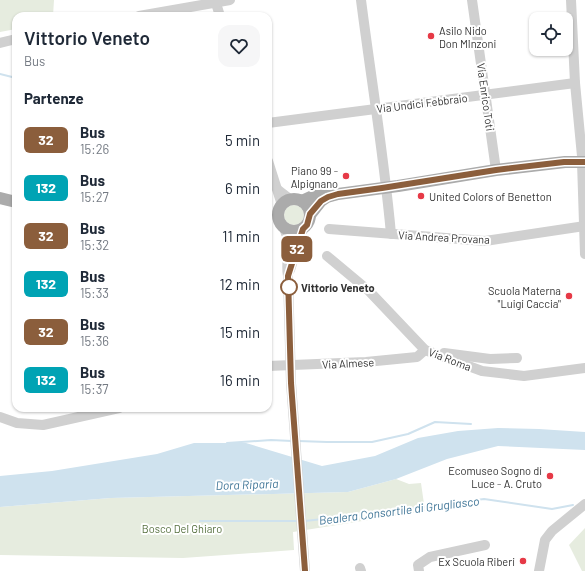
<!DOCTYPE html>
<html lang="it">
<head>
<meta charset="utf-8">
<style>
  body { margin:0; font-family:Barlow,sans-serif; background:#f6f6f7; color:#1f2937; height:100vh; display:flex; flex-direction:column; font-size:15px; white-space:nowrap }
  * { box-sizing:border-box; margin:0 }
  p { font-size:13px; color:#747a83 }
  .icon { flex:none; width:22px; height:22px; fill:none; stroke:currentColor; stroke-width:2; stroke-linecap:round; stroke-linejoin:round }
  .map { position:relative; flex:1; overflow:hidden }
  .sheet { position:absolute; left:12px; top:12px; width:260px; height:400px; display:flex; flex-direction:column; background:#fff; border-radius:12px; box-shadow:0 1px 3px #0004 }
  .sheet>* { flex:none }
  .badge { padding:0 8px; border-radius:6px; font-size:14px; line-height:26px }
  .controls { position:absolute; left:529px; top:12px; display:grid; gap:8px }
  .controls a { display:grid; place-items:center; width:44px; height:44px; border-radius:8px; background:#fff; box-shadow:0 1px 3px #0004; font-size:20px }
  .map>.badge { position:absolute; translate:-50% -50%; box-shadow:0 0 0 2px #fff }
  h2 { padding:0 12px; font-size:15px; line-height:36px }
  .round { display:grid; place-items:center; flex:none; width:42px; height:42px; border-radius:12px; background:#f6f6f7 }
  .overview { display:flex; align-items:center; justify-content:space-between; height:68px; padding:0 12px }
  h1 { font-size:19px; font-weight:600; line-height:30px }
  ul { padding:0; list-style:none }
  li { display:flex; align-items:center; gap:12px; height:48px; padding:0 12px }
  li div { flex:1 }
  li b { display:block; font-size:15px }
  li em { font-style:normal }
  li .badge { min-width:44px; font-weight:700; text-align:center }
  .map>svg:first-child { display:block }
  .green { fill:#e6ecdf }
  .water { fill:#cfe2ee }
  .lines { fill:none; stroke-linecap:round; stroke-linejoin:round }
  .stream { stroke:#cfe2ee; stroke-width:2 }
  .minor { stroke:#d0d0d0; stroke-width:10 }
  .major { stroke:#ababab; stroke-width:12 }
  .line-casing { stroke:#fff; stroke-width:9 }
  .line { stroke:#8b5e3c; stroke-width:6 }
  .poi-dot { fill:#e63946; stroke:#fff; stroke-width:1.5 }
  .stop-dot { fill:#fff; stroke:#8b5e3c; stroke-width:2 }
  .labels { text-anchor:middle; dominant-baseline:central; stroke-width:4; stroke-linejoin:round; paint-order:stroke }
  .poi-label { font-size:11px; fill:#333; stroke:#fff; text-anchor:end }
  .street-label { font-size:11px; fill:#333; stroke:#fff }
  .stop-label { font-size:11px; font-weight:bold; fill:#333; stroke:#fff; text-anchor:start }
  .park-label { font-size:11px; fill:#56703f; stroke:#fff }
  .water-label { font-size:12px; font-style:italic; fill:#3f7597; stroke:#fff }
</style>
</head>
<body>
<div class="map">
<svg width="585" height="571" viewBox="0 0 585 571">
  <rect width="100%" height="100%" fill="#fff"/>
  <!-- green -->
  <g class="green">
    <polygon points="0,0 54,0 53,16 16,16 16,29 0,32"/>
    <circle cx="294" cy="215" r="10"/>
    <polygon points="396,479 409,484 421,483 425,511 293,532 294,550 183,558 0,555 0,507 111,498 348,492"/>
    <polygon points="585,528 585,571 582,571 569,545"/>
  </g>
  <!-- water -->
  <polygon class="water" points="498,428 539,429 585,432 585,450 498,446 447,459 396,479 348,492 111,498 0,507 0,476 52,471 157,454 194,443 246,443 322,466 375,456 418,438 458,431"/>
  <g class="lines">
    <!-- stream -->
    <g class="stream">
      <polyline points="0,74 16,78"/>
      <polyline points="298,441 327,442 372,442 408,434 435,422 471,424"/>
      <polyline points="227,443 271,440 292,441"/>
      <polyline points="200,521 299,521"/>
      <polyline points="305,521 377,513 484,499 552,509 573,505"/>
    </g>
    <!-- minor -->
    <g class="minor">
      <polyline points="215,0 220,16"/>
      <path d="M 361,0 C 371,78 384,156 391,234"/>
      <polyline points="472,0 496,170"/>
      <polyline points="571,0 575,83 582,156"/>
      <polyline points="139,16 230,0"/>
      <polyline points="0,43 16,39"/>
      <polyline points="268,123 575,83"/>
      <polyline points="268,161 282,205"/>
      <polyline points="582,162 585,254"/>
      <polyline points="278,190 291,200"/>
      <path d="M 284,228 C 286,234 289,240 289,247 C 288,257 286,265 288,276 L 291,383 L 305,571"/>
      <polyline points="329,229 485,241 585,226"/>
      <polyline points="327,256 369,291 425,350 482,371 524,376 585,368"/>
      <polyline points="290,270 303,229"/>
      <polyline points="444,353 490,359 517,358"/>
      <polyline points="268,366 366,362 417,357 425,350"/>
      <polyline points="0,417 17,423 43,425 119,408"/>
      <polyline points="360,568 361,571"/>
      <polyline points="419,571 418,565 430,557 485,545"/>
      <polyline points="539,571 545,540 552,531 585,504"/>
    </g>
    <!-- major -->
    <g class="major">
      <polyline points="0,198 16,202"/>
      <circle cx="294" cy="215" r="16"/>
      <polyline points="302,201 315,195 330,191"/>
      <polyline points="310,215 321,201 327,197 338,194 398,186 496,170 565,162 585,162"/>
    </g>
  </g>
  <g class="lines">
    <!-- line casing -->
    <g class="line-casing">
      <polyline id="line" points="305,571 291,383 288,276 303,229 307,225 310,214 321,201 328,197 338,194 382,188 496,170 564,162 585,162"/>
    </g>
    <!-- line -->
    <use href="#line" class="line"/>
  </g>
  <!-- markers -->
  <g class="poi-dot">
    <circle cx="431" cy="36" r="4"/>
    <circle cx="346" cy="176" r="4"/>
    <circle cx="421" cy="196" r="4"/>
    <circle cx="569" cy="296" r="4"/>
    <circle cx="550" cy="476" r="4"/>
    <circle cx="523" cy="561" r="4"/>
  </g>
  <circle class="stop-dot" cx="289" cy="287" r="8"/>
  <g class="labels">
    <!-- poi labels -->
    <g class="poi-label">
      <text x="439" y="30" text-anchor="start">Asilo Nido<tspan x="439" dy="13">Don MInzoni</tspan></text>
      <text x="338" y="170">Piano 99 -<tspan x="338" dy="13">Alpignano</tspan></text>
      <text x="429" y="196" text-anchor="start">United Colors of Benetton</text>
      <text x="561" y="290">Scuola Materna<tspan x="561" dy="13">"Luigi Caccia"</tspan></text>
      <text x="542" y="470">Ecomuseo Sogno di<tspan x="542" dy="13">Luce - A. Cruto</tspan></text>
      <text x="515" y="561">Ex Scuola Riberi</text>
    </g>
    <!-- street labels -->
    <g class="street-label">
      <text transform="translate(486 97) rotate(82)">Via Enrico Toti</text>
      <text transform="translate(422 103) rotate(-7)">Via Undici Febbraio</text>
      <text transform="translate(444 237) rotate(3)">Via Andrea Provana</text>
      <text transform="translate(450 359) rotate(21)">Via Roma</text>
      <text transform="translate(348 363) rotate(-3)">Via Almese</text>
    </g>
    <!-- stop labels -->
    <g class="stop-label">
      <text x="301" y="287">Vittorio Veneto</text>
    </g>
    <!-- park labels -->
    <g class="park-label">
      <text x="182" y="528">Bosco Del Ghiaro</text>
    </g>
    <!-- water labels -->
    <g class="water-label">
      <text transform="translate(247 484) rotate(-2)">Dora Riparia</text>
      <text transform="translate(399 510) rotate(-7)">Bealera Consortile di Grugliasco</text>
    </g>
  </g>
</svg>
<div class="controls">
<a><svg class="icon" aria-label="locate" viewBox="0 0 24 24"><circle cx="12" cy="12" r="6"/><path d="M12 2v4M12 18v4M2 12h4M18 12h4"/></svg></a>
</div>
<b class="badge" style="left:297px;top:249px;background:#8b5e3c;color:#fff">32</b>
<section class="sheet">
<div class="overview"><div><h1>Vittorio Veneto</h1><p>Bus</p></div><a class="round"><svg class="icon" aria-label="heart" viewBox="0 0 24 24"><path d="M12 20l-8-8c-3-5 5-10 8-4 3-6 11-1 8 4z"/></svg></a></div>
<h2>Partenze</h2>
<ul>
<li><span class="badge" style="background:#8b5e3c;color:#fff">32</span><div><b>Bus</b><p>15:26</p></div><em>5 min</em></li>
<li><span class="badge" style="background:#00a3b4;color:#fff">132</span><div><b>Bus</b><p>15:27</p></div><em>6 min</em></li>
<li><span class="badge" style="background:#8b5e3c;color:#fff">32</span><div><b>Bus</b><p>15:32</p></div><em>11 min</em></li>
<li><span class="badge" style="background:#00a3b4;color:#fff">132</span><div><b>Bus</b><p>15:33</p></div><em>12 min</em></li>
<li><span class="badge" style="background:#8b5e3c;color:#fff">32</span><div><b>Bus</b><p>15:36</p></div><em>15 min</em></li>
<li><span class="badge" style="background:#00a3b4;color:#fff">132</span><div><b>Bus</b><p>15:37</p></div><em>16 min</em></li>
</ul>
</section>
</div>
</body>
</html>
